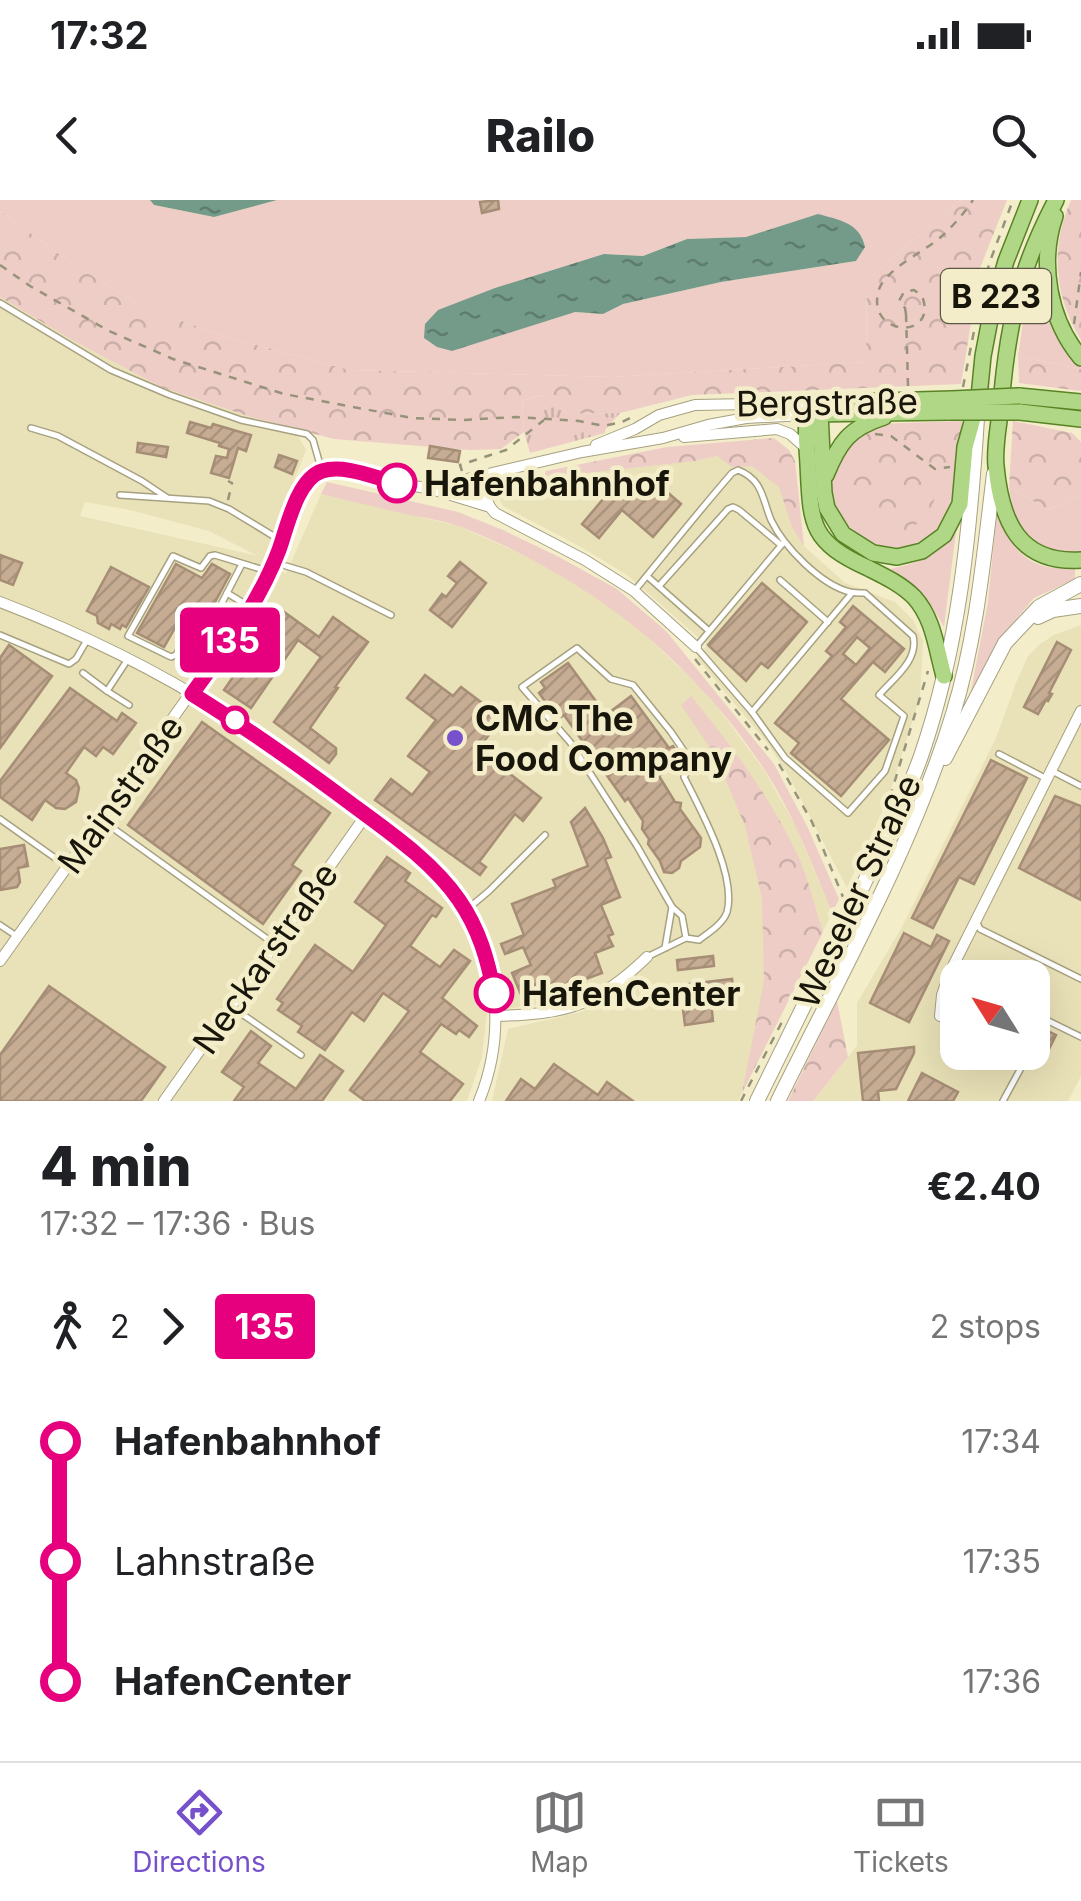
<!DOCTYPE html>
<html lang="en">
<head>
<meta charset="utf-8">
<style>
  body { margin:0; font-family:Inter,sans-serif; background:#f6f6f6; color:#202124; height:100vh; display:flex; flex-direction:column; font-size:38px; white-space:nowrap }
  * { box-sizing:border-box; margin:0 }
  p { font-size:32px; color:#757577 }
  .icon { flex:none; width:55px; height:55px; fill:none; stroke:currentColor; stroke-width:2; stroke-linecap:round; stroke-linejoin:round }
  .map { position:relative; height:901px; overflow:hidden }
  .panel { display:flex; flex-direction:column; background:#fff; flex:1 }
  .panel>* { flex:none }
  .badge { padding:0 20px; border-radius:8px; font-size:35px; line-height:65px }
  .needle { width:65px; rotate:307deg }
  .tools { position:absolute; left:940px; top:760px; display:grid; gap:20px }
  .tools a { display:grid; place-items:center; width:110px; height:110px; border-radius:20px; background:#fff; box-shadow:0 10px 40px #0002; font-size:50px }
  .map>.badge { position:absolute; translate:-50% -50%; box-shadow:0 0 0 5px #fff }
  .legs { display:flex; align-items:center; gap:15px; height:110px; padding:0 40px; font-size:32px }
  .legs p { margin-inline-start:auto }
  .head { display:flex; align-items:center; justify-content:space-between; height:170px; padding:0 40px }
  h1 { font-size:55px; font-weight:800; line-height:75px }
  ul { padding:0 40px; list-style:none }
  li { display:flex; align-items:center; gap:35px; height:120px; font-size:38px }
  li i { display:grid; place-items:center; width:15px; height:100%; margin:0 12px; background:currentColor }
  li i::after { content:''; width:25px; height:25px; margin:-12px; border:8px solid; border-radius:50%; background:#fff }
  li p { margin-inline-start:auto }
  li:first-child i { background:linear-gradient(#0000 50%,currentColor 0) }
  li:last-child i { background:linear-gradient(currentColor 50%,#0000 0) }
  .status { display:flex; justify-content:space-between; align-items:center; height:70px; padding:0 50px; background:#fff; direction:ltr }
  .status svg { height:28px; fill:currentColor }
  header { display:flex; justify-content:space-between; align-items:center; height:130px; padding:0 40px; background:#fff; font-size:45px; font-weight:800 }
  .menu { display:flex; justify-content:space-around; align-items:center; height:140px; border-top:2px solid #e0e0e0; background:#fff; font-size:28px; color:#757577 }
  .menu a { display:grid; justify-items:center; gap:5px }
  .menu .selected { color:#7651cb }
  .map>svg:first-child { display:block }
  .built { fill:#e9e1b7; fill-rule:evenodd }
  .green { fill:#eecdc6; fill-rule:evenodd }
  .forest { fill:url(#forest-crowns) }
  .park { fill:url(#park-tufts) }
  .water { fill:url(#water-ripples) }
  .building { fill:url(#building-hatch); stroke:#a68d75; stroke-width:2.5; fill-rule:evenodd }
  .lines { fill:none; stroke-linecap:round; stroke-linejoin:round }
  .service-casing { stroke:#a6a180; stroke-width:8 }
  .minor-casing { stroke:#a6a180; stroke-width:12 }
  .secondary-casing { stroke:#a6a180; stroke-width:16 }
  .primary-casing { stroke:#588325; stroke-width:18 }
  .path { stroke:#97937a; stroke-width:2.5; stroke-dasharray:8 8; stroke-linecap:butt }
  .service { stroke:#fff; stroke-width:5 }
  .minor { stroke:#fff; stroke-width:10 }
  .secondary { stroke:#fff; stroke-width:14 }
  .primary { stroke:#afd785; stroke-width:15 }
  .primary-bridge-casing { stroke:#588325; stroke-width:18; stroke-linecap:butt }
  .path-bridge { stroke:#97937a; stroke-width:2.5; stroke-dasharray:8 8; stroke-linecap:butt }
  .primary-bridge { stroke:#afd785; stroke-width:15 }
  .line-1-casing { stroke:#fff; stroke-width:22 }
  .line-1 { stroke:#e6007e; stroke-width:15 }
  .stop-1-dot { fill:#fff; stroke:#e6007e; stroke-width:5 }
  .poi-dot { fill:#7651cb; stroke:#f3edca; stroke-width:4 }
  .labels { text-anchor:middle; dominant-baseline:central; stroke-width:9; stroke-linejoin:round; paint-order:stroke }
  .shield { fill:#f3edca; stroke:#5a5644; stroke-width:2.5 }
  .shield-label { font-size:32px; font-weight:bold; fill:#18160a }
  .street-label { font-size:35px; fill:#18160a; stroke:#f3edca }
  .stop-label { font-size:35px; font-weight:bold; fill:#18160a; stroke:#f3edca; text-anchor:start }
  .poi-label { font-size:35px; font-weight:bold; fill:#18160a; stroke:#f3edca; text-anchor:start }
</style>
</head>
<body>
<div class="status"><b>17:32</b><svg viewBox="0 0 49 12"><path d="M0 12V9h3v3zM5 12V6h3v6zM10 12V3h3v9zM15 12V0h3v12zM26 1h20v11H26zM47 4h2v5h-2z"/></svg></div>
<header><svg class="icon" aria-label="back" viewBox="0 0 24 24"><path d="M15 5l-7 7 7 7"/></svg>Railo<svg class="icon" aria-label="search" viewBox="0 0 24 24"><circle cx="10" cy="10" r="6"/><path d="M15 15l6 6"/></svg></header>
<div class="map">
<svg width="1081" height="901" viewBox="0 0 1081 901">
  <defs>
    <pattern id="forest-crowns" width="20" height="18" patternUnits="userSpaceOnUse" patternTransform="scale(2.5)"><rect width="20" height="18" fill="#eecdc6"/><path d="M2 6a3 3 0 1 1 6 0M12 15a3 3 0 1 1 6 0" fill="none" stroke="#cbafa9"/></pattern>
    <pattern id="park-tufts" width="24" height="20" patternUnits="userSpaceOnUse" patternTransform="scale(2.5)"><rect width="24" height="20" fill="#eecdc6"/><path d="M3 7l-1-3M5 7V3M7 7l1-3M15 17l-1-3M17 17v-4M19 17l1-3" fill="none" stroke="#cbafa9"/></pattern>
    <pattern id="water-ripples" width="26" height="14" patternUnits="userSpaceOnUse" patternTransform="scale(2.5)"><rect width="26" height="14" fill="#749b8a"/><path d="M2 4q2-2 4 0t4 0M15 11q2-2 4 0t4 0" fill="none" stroke="#5e7d6f"/></pattern>
    <pattern id="building-hatch" width="6" height="6" patternUnits="userSpaceOnUse" patternTransform="scale(2.5)"><rect width="6" height="6" fill="#c6ac93"/><path d="M-1 1l2-2M0 6l6-6M5 7l2-2" fill="none" stroke="#a9937d"/></pattern>
  </defs>
  <rect width="100%" height="100%" fill="#f3edca"/>
  <!-- built -->
  <g class="built">
    <path d="M 0,97 L 72,140 L 161,187 L 251,217 L 293,228 L 306,250 L 264,357 L 286,374 L 321,294 L 458,326 L 537,361 L 598,398 L 649,439 L 707,493 L 764,570 L 796,627 L 832,713 L 738,901 L 492,901 L 508,829 L 581,812 L 618,795 L 603,783 L 573,799 L 487,812 L 482,857 L 467,901 L 0,901 ZM 85,302 L 130,310 L 209,331 L 258,356 L 80,316 Z"/>
    <polygon points="717,256 779,262 804,346 845,383 895,402 913,420 923,441 920,497 888,599 847,688 790,578 768,544 697,458 707,445 627,375 581,347 503,306 498,296 501,288 543,278 695,261"/>
    <path d="M 1081,425 L 1081,876 L 1068,901 L 813,901 L 857,846 L 857,803 L 902,727 L 996,538 L 1016,483 L 1028,456 L 1040,444 L 1054,435 ZM 958,778 L 1032,778 L 1032,852 L 958,852 Z"/>
  </g>
  <!-- green -->
  <g class="green">
    <path d="M 0,0 L 150,0 L 154,5 L 214,17 L 277,0 L 961,0 L 867,80 L 866,162 L 612,177 L 349,170 L 223,136 L 143,107 L 70,62 L 0,11 ZM 818,15 L 856,61 L 721,82 L 623,104 L 603,114 L 575,112 L 604,54 L 643,56 L 687,39 L 746,37 Z"/>
    <polygon points="1041,78 1047,113 1081,169 1018,156 1025,109 1034,79"/>
    <path d="M 851,240 L 931,308 L 942,282 L 956,278 C 956,285 957,295 955,302 C 950,317 939,330 926,338 C 892,358 859,344 839,313 C 834,304 830,293 830,283 C 831,267 842,253 851,240 Z"/>
    <path d="M 327,282 L 458,312 L 503,330 L 557,356 L 617,389 L 666,431 L 774,564 L 807,626 L 839,699 L 832,713 C 812,664 793,613 764,569 C 692,458 584,375 461,327 C 445,321 426,318 409,315 C 380,308 350,301 321,294 Z"/>
    <path d="M 1009,287 L 1049,310 L 1081,294 L 1081,353 C 1069,356 1062,353 1050,349 C 1020,340 1013,316 1009,287 Z"/>
    <path d="M 997,310 C 1016,354 1024,369 1075,369 L 1075,379 L 1034,398 L 1002,436 L 971,491 L 988,402 Z"/>
    <path d="M 956,332 L 944,427 C 929,399 917,386 890,369 C 922,362 936,357 956,332 Z"/>
  </g>
  <!-- forest -->
  <g class="forest">
    <polygon points="961,0 1007,0 980,68 961,184 692,195 620,213 569,214 542,195 522,201 524,232 501,249 470,250 334,239 251,217 161,187 72,140 0,97 0,11 70,62 143,107 223,136 349,170 612,177 866,162 867,80"/>
    <path d="M 1071,0 L 1081,0 L 1081,140 C 1054,97 1050,47 1071,0 Z"/>
    <polygon points="1018,156 1081,169 1081,191 1019,183"/>
    <polygon points="962,221 956,278 942,283 931,308 910,331 880,325 845,297 844,269 851,240 875,224"/>
    <polygon points="1013,221 1072,233 1081,242 1081,294 1049,310 1009,287"/>
    <polygon points="774,238 789,250 795,261 804,346 792,327 779,287 752,266 732,267 717,256 695,261 543,278 546,271 667,247"/>
    <path d="M 691,496 C 732,546 771,598 799,658 C 809,681 815,708 823,732 L 742,893 L 764,781 L 762,698 L 745,626 L 716,557 L 681,505 Z"/>
    <polygon points="837,801 848,857 813,901 788,901"/>
  </g>
  <!-- park -->
  <polygon class="park" points="543,195 569,214 620,213 605,230 605,233 530,253 524,232 522,201"/>
  <!-- water -->
  <g class="water">
    <polygon points="150,0 277,0 214,17 154,5"/>
    <path d="M 818,14 C 840,20 860,23 865,47 L 856,61 L 721,82 L 623,104 L 603,114 L 575,112 L 452,151 L 437,147 L 424,138 L 425,124 L 438,110 L 495,88 L 604,54 L 643,56 L 687,39 L 746,37 Z"/>
  </g>
  <!-- building -->
  <g class="building">
    <polygon points="498,0 499,9 482,13 480,2"/>
    <polygon points="190,222 211,228 213,224 251,235 246,251 238,248 229,278 211,273 216,256 227,258 229,249 219,246 220,243 187,233"/>
    <polygon points="138,243 168,247 166,257 137,252"/>
    <polygon points="430,246 460,251 458,262 428,258"/>
    <polygon points="279,255 297,261 292,274 275,267"/>
    <polygon points="620,279 645,301 659,285 681,304 653,337 622,310 599,338 582,324"/>
    <polygon points="0,355 22,363 13,385 0,380"/>
    <polygon points="460,362 486,383 452,427 430,410 442,394 446,397 457,383 448,376"/>
    <polygon points="176,364 202,378 212,364 230,374 206,419 200,421 184,412 164,447 137,433"/>
    <polygon points="111,367 149,387 126,427 122,425 120,429 111,424 109,429 98,423 97,416 87,411"/>
    <polygon points="762,383 807,422 768,468 761,463 746,481 708,445"/>
    <path d="M 853,406 L 904,449 L 885,472 L 873,462 L 841,499 L 889,540 L 841,596 L 791,553 L 799,543 L 775,523 L 832,456 L 826,451 L 846,427 L 840,422 ZM 857,437 L 870,448 L 856,465 L 843,454 Z"/>
    <polygon points="280,409 319,437 333,417 368,442 335,487 338,488 310,528 336,548 336,554 329,563 274,522 321,457 298,440 251,508 224,490"/>
    <polygon points="1057,442 1071,450 1049,493 1052,494 1048,501 1046,500 1038,514 1024,507"/>
    <polygon points="9,445 52,476 0,548 0,458"/>
    <polygon points="568,463 606,515 631,496 669,548 673,546 682,560 659,576 675,602 681,603 680,609 701,638 700,647 681,661 679,668 672,673 664,672 660,661 648,644 649,639 642,629 643,621 628,598 625,601 564,515 558,519 539,493 545,488 541,482"/>
    <polygon points="425,475 453,496 461,487 502,518 478,549 541,598 523,621 515,614 479,662 486,667 480,675 375,600 391,579 412,595 430,572 408,556 436,520 407,498"/>
    <polygon points="70,488 117,521 122,513 136,523 113,554 103,547 96,556 84,547 66,573 76,580 79,588 76,602 65,609 56,608 45,600 32,620 0,597 0,581"/>
    <polygon points="202,522 330,613 292,665 301,671 263,724 128,625"/>
    <polygon points="991,560 1027,578 974,684 959,677 933,728 912,718"/>
    <polygon points="1055,596 1081,606 1081,700 1019,668"/>
    <polygon points="585,608 603,638 611,657 605,659 620,697 601,705 613,734 608,736 613,746 595,753 602,773 524,802 512,773 531,765 523,747 505,754 501,744 524,735 512,704 556,687 553,680 588,666 571,622"/>
    <polygon points="24,645 28,666 18,668 20,682 17,687 0,690 0,649"/>
    <polygon points="387,657 410,673 405,681 442,708 436,717 432,715 410,746 440,767 454,750 470,761 442,798 477,826 469,837 459,830 456,834 441,824 420,852 463,884 450,901 365,901 350,890 409,811 383,793 364,821 352,812 325,850 298,832 302,826 278,810 283,803 277,799 315,745 353,772 386,725 355,702"/>
    <polygon points="904,733 931,747 937,735 949,741 909,822 870,803"/>
    <polygon points="713,756 714,766 678,770 677,760"/>
    <polygon points="732,779 734,798 711,801 713,821 685,825 680,785"/>
    <polygon points="49,786 165,867 141,901 0,901 0,855"/>
    <polygon points="1032,823 1056,835 1042,863 1032,859"/>
    <polygon points="251,831 271,846 258,863 296,889 320,855 343,871 322,901 234,901 244,887 222,872"/>
    <polygon points="914,847 914,853 896,889 878,891 879,901 863,901 858,853"/>
    <polygon points="554,864 598,895 607,882 633,901 506,901 521,879 535,889"/>
    <polygon points="922,873 958,892 953,901 908,901"/>
  </g>
  <g class="lines">
    <!-- service casing -->
    <g class="service-casing">
      <g id="service">
        <polyline points="0,103 111,170 170,195 241,220 307,234 313,240 321,268"/>
        <polyline points="31,228 58,236 142,281 166,297"/>
        <polyline points="120,295 209,301 229,309 280,340"/>
        <polyline points="242,364 213,420 207,426 191,429 176,455 171,457 128,436 173,356 201,368 210,356 215,355 267,371"/>
        <polyline points="286,366 306,372 391,415"/>
        <polyline points="647,376 708,430"/>
        <polyline points="780,380 828,422"/>
        <polyline points="659,386 728,309 733,307 739,310 781,345"/>
        <path d="M 636,389 C 668,350 699,311 732,273 L 738,270 C 763,280 762,298 771,320 C 784,347 821,385 850,392 C 855,393 860,393 865,393 L 913,436 C 919,460 894,478 879,495 L 904,516 L 885,571 L 848,613 L 785,558 L 752,512 L 696,447 L 784,342"/>
        <polyline points="227,393 250,407"/>
        <polyline points="0,435 69,464 76,459 87,440"/>
        <polyline points="128,459 107,491 129,505"/>
        <polyline points="83,473 107,491"/>
        <polyline points="752,512 852,393"/>
        <polyline points="999,554 1045,578"/>
        <polyline points="1052,571 1081,586"/>
        <polyline points="0,619 65,665"/>
        <polyline points="103,621 273,743"/>
        <polyline points="465,711 489,691 545,635"/>
        <polyline points="976,721 980,729 1081,779"/>
        <polyline points="0,725 15,735"/>
        <polyline points="665,748 672,707"/>
        <path d="M 649,756 L 686,738 L 699,740 C 708,733 723,724 727,712 C 737,675 700,609 684,577 L 692,563 L 671,532 L 633,485 L 611,479 L 577,448 L 522,487 L 570,542 L 637,646 L 672,707 L 682,716 L 686,738"/>
        <polyline points="232,807 301,855"/>
        <polyline points="1032,813 1081,837"/>
        <polyline points="940,816 958,833"/>
        <polyline points="996,852 1022,866 1003,901"/>
      </g>
    </g>
    <!-- minor casing -->
    <g class="minor-casing">
      <g id="minor">
        <polyline points="684,237 777,229 790,234 807,249"/>
        <polyline points="596,245 635,229 659,215 695,205 813,203"/>
        <polyline points="483,274 485,296 490,307"/>
        <polyline points="429,288 582,252 663,238 708,225 746,218 806,215"/>
        <path d="M 0,402 C 78,432 155,469 225,514 C 266,540 304,569 343,598 C 383,627 428,657 457,698 C 500,756 506,835 479,901"/>
        <polyline points="0,761 254,404 275,360 297,300 311,277 322,271 336,270 358,273 398,284 428,288 490,307 495,313 585,360 634,391 696,447"/>
        <path d="M 496,816 C 566,814 595,807 647,757"/>
        <polyline points="940,816 942,795 950,772 1081,511"/>
        <polyline points="164,901 366,615"/>
      </g>
    </g>
    <!-- secondary casing -->
    <g class="secondary-casing">
      <g id="secondary">
        <polyline points="1038,417 1053,410 1081,406"/>
        <polyline points="945,558 1005,443 1039,407 1081,384"/>
        <path d="M 757,901 C 790,835 822,768 855,702 C 878,654 903,606 921,556 C 959,446 970,332 977,218"/>
        <path d="M 778,901 C 839,777 913,646 953,514 C 977,436 984,354 994,274"/>
      </g>
    </g>
    <!-- primary casing -->
    <g class="primary-casing">
      <g id="primary">
        <path d="M 1056,0 C 1042,27 1029,55 1021,85 C 1010,123 1004,166 1001,205 C 999,225 994,247 996,266 C 1001,321 1019,364 1081,360"/>
        <path d="M 1055,16 C 1039,63 1049,120 1081,158"/>
        <polyline points="1019,196 1081,202"/>
        <polyline points="813,203 820,214 824,293 827,308 843,334 873,353 897,357 922,351 944,335 960,304 965,247 979,197 983,156 992,109 1006,61 1030,0"/>
        <path d="M 813,203 C 803,221 807,243 808,264 C 811,324 809,341 868,368 C 884,376 901,384 914,397 C 934,419 936,448 944,476"/>
        <polyline points="813,203 952,199"/>
        <polyline points="1020,212 1081,219"/>
        <polyline points="810,214 949,212"/>
        <path d="M 826,275 C 839,243 849,228 884,217"/>
      </g>
    </g>
    <!-- path -->
    <g class="path">
      <polyline points="0,65 30,86 109,131 173,159 284,194 412,218 462,220 516,217 579,221 604,226 622,222 634,216"/>
      <polyline points="984,89 989,64 1013,0"/>
      <path d="M 906,114 L 905,108 L 899,101 L 904,92 L 914,90 L 922,96 C 939,140 868,137 878,93 C 882,70 925,52 942,36 C 954,25 964,13 973,0"/>
      <polyline points="1074,124 1081,72"/>
      <polyline points="963,187 975,126"/>
      <polyline points="875,234 891,236 935,269 950,267"/>
      <polyline points="462,271 460,265 506,250 544,220"/>
      <polyline points="228,300 232,283 228,281"/>
      <polyline points="695,459 768,550"/>
      <polyline points="779,564 812,622 843,697"/>
      <polyline points="890,597 928,471"/>
      <polyline points="741,901 785,816"/>
    </g>
    <!-- service -->
    <use href="#service" class="service"/>
    <!-- minor -->
    <use href="#minor" class="minor"/>
    <!-- secondary -->
    <use href="#secondary" class="secondary"/>
    <!-- primary -->
    <use href="#primary" class="primary"/>
    <!-- primary-bridge casing -->
    <g class="primary-bridge-casing">
      <g id="primary-bridge">
        <polyline points="952,199 1019,196"/>
        <polyline points="949,212 1020,212"/>
      </g>
    </g>
    <!-- path-bridge -->
    <polyline class="path-bridge" points="906,114 908,186"/>
    <!-- primary-bridge -->
    <use href="#primary-bridge" class="primary-bridge"/>
  </g>
  <g class="lines">
    <!-- line-1 casing -->
    <g class="line-1-casing">
      <path id="line-1" d="M 397,283 C 375,278 345,264 322,271 C 297,279 287,328 279,350 C 259,403 225,448 192,494 C 247,528 299,565 350,603 C 389,632 432,661 459,700 C 479,729 488,760 494,793"/>
    </g>
    <!-- line-1 -->
    <use href="#line-1" class="line-1"/>
  </g>
  <!-- markers -->
  <g class="stop-1-dot">
    <circle cx="397" cy="283" r="18"/>
    <circle cx="235" cy="520" r="12"/>
    <circle cx="494" cy="793" r="18"/>
  </g>
  <circle class="poi-dot" cx="455" cy="538" r="10"/>
  <g class="labels">
    <!-- shield labels -->
    <rect class="shield" x="941" y="69" width="110" height="54" rx="8"/>
    <g class="shield-label">
      <text x="996" y="96">B 223</text>
    </g>
    <!-- street labels -->
    <g class="street-label">
      <text transform="translate(827 202) rotate(-1)">Bergstraße</text>
      <text transform="translate(120 594) rotate(-54)">Mainstraße</text>
      <text transform="translate(857 691) rotate(-65)">Weseler Straße</text>
      <text transform="translate(265 758) rotate(-55)">Neckarstraße</text>
    </g>
    <!-- stop labels -->
    <g class="stop-label">
      <text x="424" y="283">Hafenbahnhof</text>
      <text x="522" y="793">HafenCenter</text>
    </g>
    <!-- poi labels -->
    <g class="poi-label">
      <text x="475" y="518">CMC The<tspan x="475" dy="40">Food Company</tspan></text>
    </g>
  </g>
</svg>
<div class="tools">
<a><svg class="needle" viewBox="-14 -14 28 28"><path d="M0-13l5 13h-10z" fill="#e53935"/><path d="M0 13l5-13h-10z" fill="#757577"/></svg></a>
</div>
<b class="badge" style="left:230px;top:440px;background:#e6007e;color:#fff">135</b>
</div>
<section class="panel">
<div class="head"><div><h1>4 min</h1><p>17:32 – 17:36 · Bus</p></div><b>€2.40</b></div>
<div class="legs"><svg class="icon" aria-label="walk" viewBox="0 0 24 24"><circle cx="13" cy="4" r="2"/><path d="M13 8l-2 6 4 7M11 14l-3 7M7 12l3-4h3l4 4"/></svg>2<svg class="icon" aria-label="forward" viewBox="0 0 24 24"><path d="M9 5l7 7-7 7"/></svg><b class="badge" style="background:#e6007e;color:#fff">135</b><p>2 stops</p></div>
<ul>
<li><i style="color:#e6007e"></i><b>Hafenbahnhof</b><p>17:34</p></li>
<li><i style="color:#e6007e"></i><span>Lahnstraße</span><p>17:35</p></li>
<li><i style="color:#e6007e"></i><b>HafenCenter</b><p>17:36</p></li>
</ul>
</section>
<nav class="menu">
<a class="selected"><svg class="icon" aria-label="directions" viewBox="0 0 24 24"><path d="M12 3l9 9-9 9-9-9zM9 14v-3h6M13 9l2 2-2 2"/></svg>Directions</a>
<a><svg class="icon" aria-label="map" viewBox="0 0 24 24"><path d="M3 6l6-2 6 2 6-2v14l-6 2-6-2-6 2zM9 4v14M15 6v14"/></svg>Map</a>
<a><svg class="icon" aria-label="tickets" viewBox="0 0 24 24"><path d="M3 7h18v10H3zM15 7v10"/></svg>Tickets</a>
</nav>
</body>
</html>
